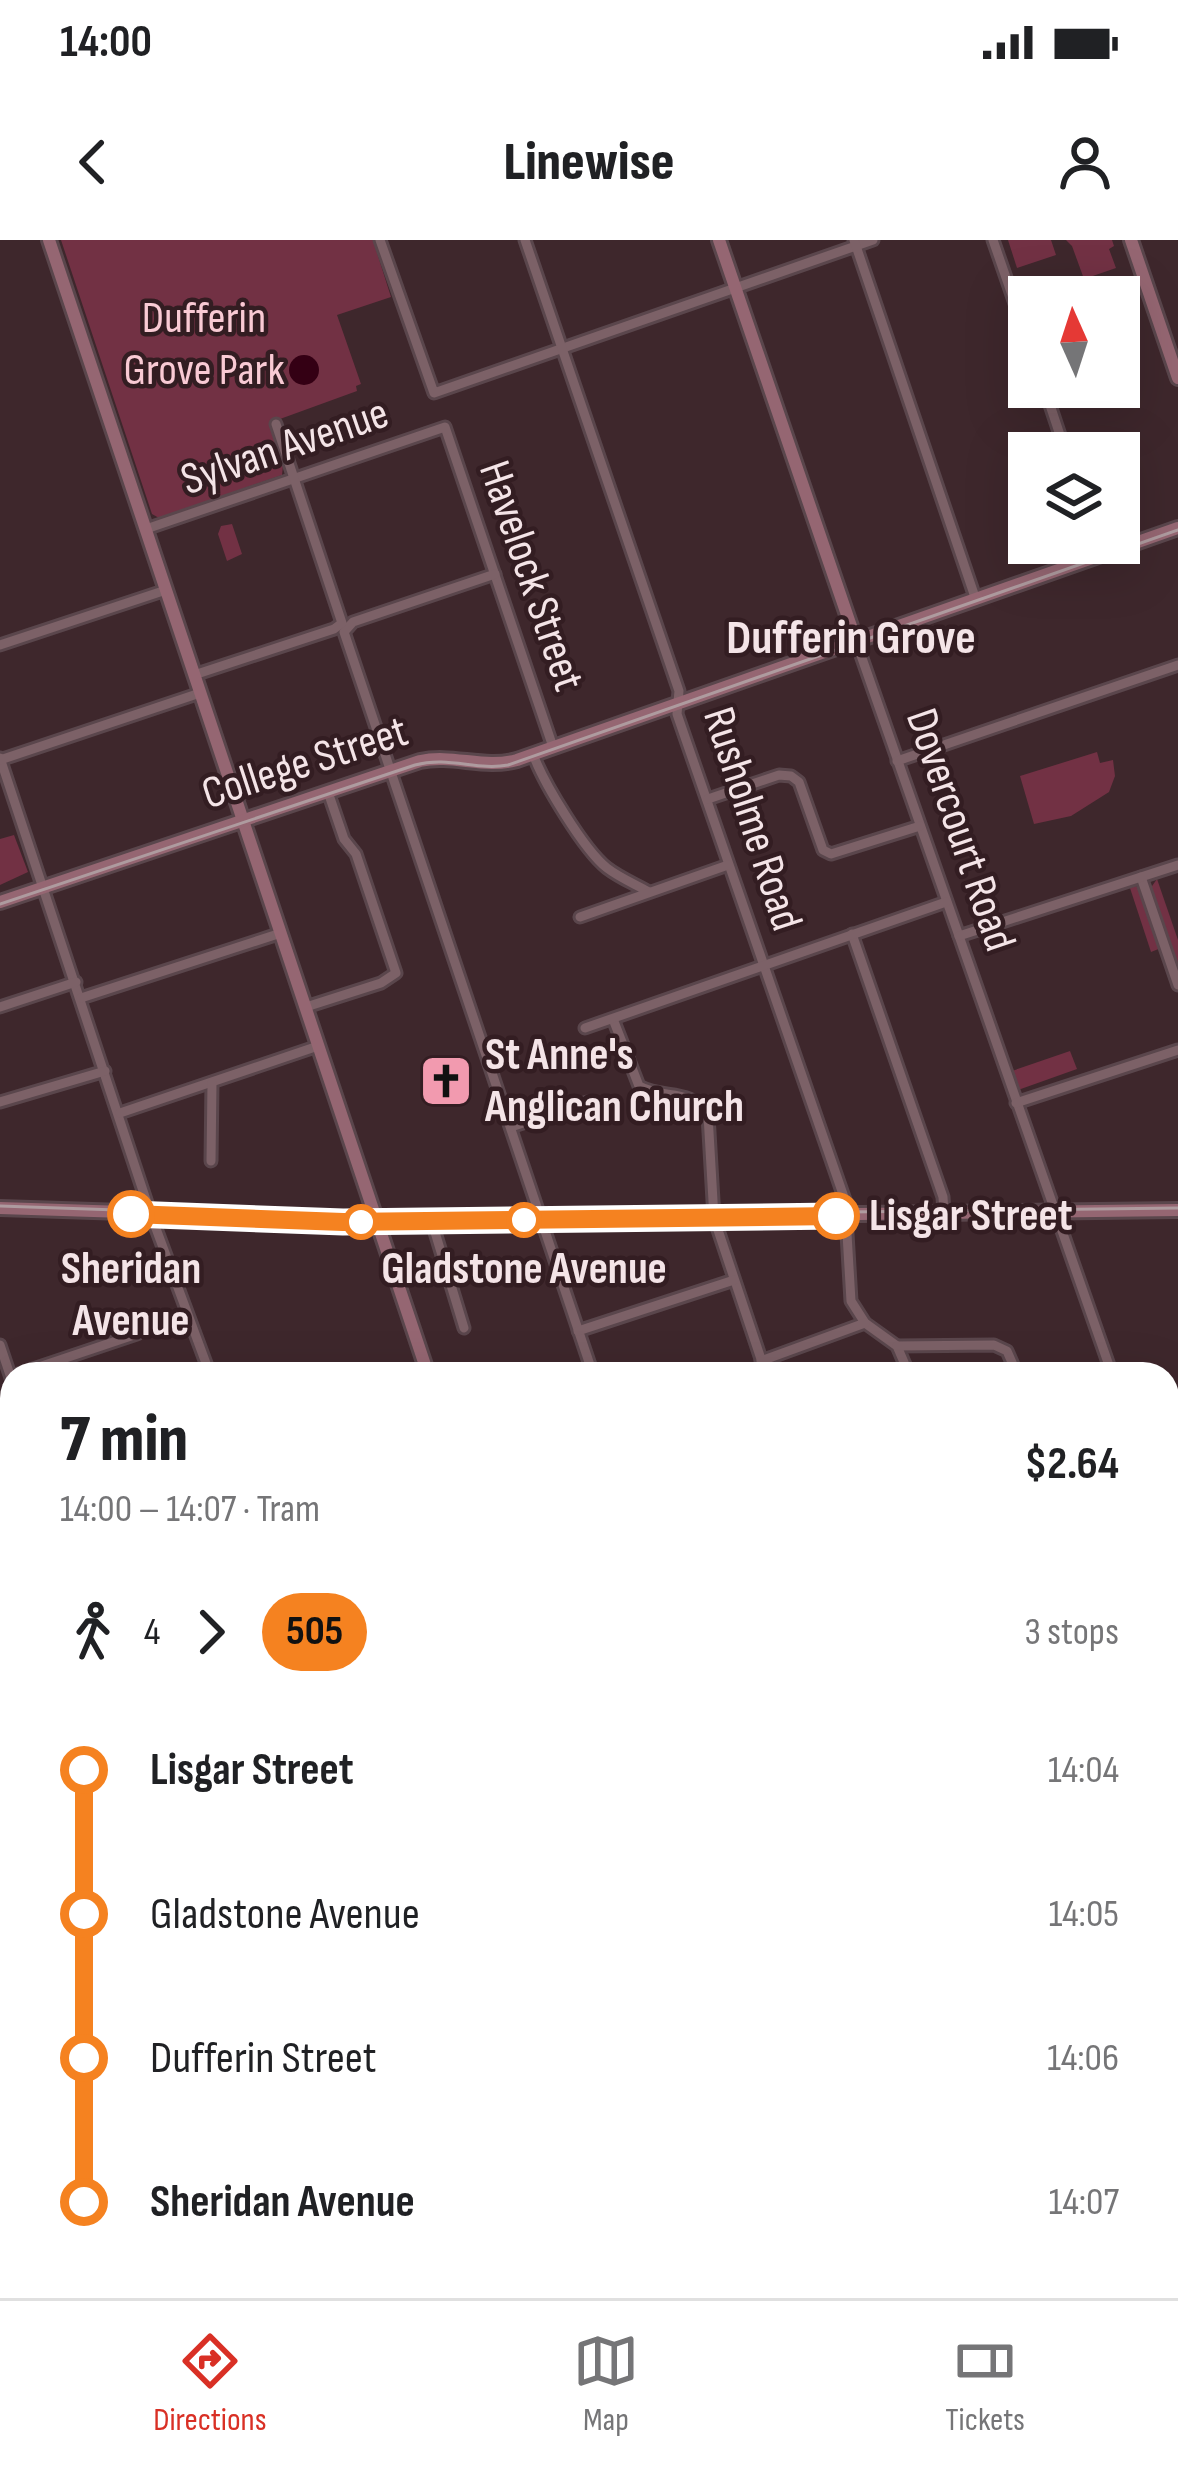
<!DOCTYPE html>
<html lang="en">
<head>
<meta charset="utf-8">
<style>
  body { margin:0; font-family:"Sofia Sans Condensed",sans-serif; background:#f6f6f6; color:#202124; height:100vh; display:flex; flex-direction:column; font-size:45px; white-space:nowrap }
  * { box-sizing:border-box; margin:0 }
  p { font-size:39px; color:#757577 }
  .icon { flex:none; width:66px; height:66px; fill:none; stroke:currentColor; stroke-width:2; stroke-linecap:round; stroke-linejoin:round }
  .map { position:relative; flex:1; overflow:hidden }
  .drawer { position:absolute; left:0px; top:1122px; width:1179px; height:936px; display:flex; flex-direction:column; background:#fff; border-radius:36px 36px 0 0; box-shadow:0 12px 48px #0002 }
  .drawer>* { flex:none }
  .badge { padding:0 24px; border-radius:39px; font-size:42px; line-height:78px }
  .needle { width:78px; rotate:357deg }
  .controls { position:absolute; left:1008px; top:36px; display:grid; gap:24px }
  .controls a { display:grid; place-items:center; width:132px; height:132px; border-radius:0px; background:#fff; box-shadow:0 12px 48px #0002; font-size:60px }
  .map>.badge { position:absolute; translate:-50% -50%; box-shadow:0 0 0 6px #fff }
  .legs { display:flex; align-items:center; gap:18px; height:132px; padding:0 60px; font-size:39px }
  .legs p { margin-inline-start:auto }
  .headline { display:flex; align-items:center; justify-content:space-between; height:204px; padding:0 60px }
  h1 { font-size:66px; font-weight:800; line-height:90px }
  ul { padding:0 60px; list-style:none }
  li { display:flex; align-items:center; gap:42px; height:144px; font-size:45px }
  li i { display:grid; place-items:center; width:18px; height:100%; margin:0 15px; background:currentColor }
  li i::after { content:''; width:30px; height:30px; margin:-15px; border:9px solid; border-radius:50%; background:#fff }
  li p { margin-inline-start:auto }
  li:first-child i { background:linear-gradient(#0000 50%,currentColor 0) }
  li:last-child i { background:linear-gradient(currentColor 50%,#0000 0) }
  .status { display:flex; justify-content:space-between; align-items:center; height:84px; padding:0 60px; background:#fff; direction:ltr }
  .status svg { height:33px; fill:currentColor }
  header { display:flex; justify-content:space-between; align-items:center; height:156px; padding:0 60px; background:#fff; font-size:54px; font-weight:800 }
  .tab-bar { display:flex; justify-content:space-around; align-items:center; height:168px; border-top:3px solid #e0e0e0; background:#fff; font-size:33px; color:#757577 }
  .tab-bar a { display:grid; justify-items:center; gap:6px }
  .tab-bar .active { color:#d93025 }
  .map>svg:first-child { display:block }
  .green { fill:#723144 }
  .water { fill:#340014 }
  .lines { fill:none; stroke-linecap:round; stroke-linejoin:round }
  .street-casing { stroke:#5a464c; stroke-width:15 }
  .secondary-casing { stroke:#5a464c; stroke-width:18 }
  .street { stroke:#7c6167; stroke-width:9 }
  .secondary { stroke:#956672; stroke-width:12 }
  .tram { stroke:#ae9b9f; stroke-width:3 }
  .rail { stroke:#ae9b9f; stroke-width:3; stroke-dasharray:18 9; stroke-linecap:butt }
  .line-1-casing { stroke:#fff; stroke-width:27 }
  .line-1 { stroke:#f58220; stroke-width:18 }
  .stop-1-dot { fill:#fff; stroke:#f58220; stroke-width:6 }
  .labels { text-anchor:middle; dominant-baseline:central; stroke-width:9; stroke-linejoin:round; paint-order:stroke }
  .park-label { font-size:45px; fill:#f9cad4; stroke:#331d22 }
  .street-label { font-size:45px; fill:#f4e4e7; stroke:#331d22 }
  .poi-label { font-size:45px; font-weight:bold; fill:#f4e4e7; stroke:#331d22; text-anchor:start }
  .stop-label { font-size:45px; font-weight:bold; fill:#f4e4e7; stroke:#331d22 }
  .neighbourhood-label { font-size:48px; font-weight:bold; fill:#f4e4e7; stroke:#331d22 }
</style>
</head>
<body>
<div class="status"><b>14:00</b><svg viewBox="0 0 49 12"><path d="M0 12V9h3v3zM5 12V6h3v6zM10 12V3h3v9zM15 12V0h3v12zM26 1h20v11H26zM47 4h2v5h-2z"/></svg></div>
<header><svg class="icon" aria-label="back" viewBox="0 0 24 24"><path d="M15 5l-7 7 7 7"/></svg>Linewise<svg class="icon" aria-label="person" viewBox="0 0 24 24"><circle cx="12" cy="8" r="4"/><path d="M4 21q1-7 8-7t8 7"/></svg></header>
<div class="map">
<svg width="1178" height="2058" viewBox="0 0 1178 2058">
  <rect width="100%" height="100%" fill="#3e272c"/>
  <!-- green -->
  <g class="green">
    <polygon points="61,0 373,0 391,57 337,75 361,144 356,146 357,151 269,183 283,226 282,235 159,278 152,274"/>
    <polygon points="1008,0 1051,0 1056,15 1017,28"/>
    <polygon points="1066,0 1112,0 1114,6 1109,9 1116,28 1084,39 1072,6"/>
    <polygon points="232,284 242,314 227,321 218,294 221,286"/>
    <polygon points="1097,512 1100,523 1113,520 1115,536 1109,552 1071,576 1034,584 1020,536"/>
    <polygon points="14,595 28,632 0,645 0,599"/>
    <polygon points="1157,639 1178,700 1178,730 1150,649"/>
    <polygon points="1136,646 1142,652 1161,708 1151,712 1130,648"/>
    <polygon points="1070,811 1077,829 1018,850 1012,831"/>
    <polygon points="1167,1858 1178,1890 1178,1949 1167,1917"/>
  </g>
  <!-- water -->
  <circle class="water" cx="304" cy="130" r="15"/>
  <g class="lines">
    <!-- street casing -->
    <g class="street-casing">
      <g id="street">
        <polyline points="380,0 434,153 873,0"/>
        <polyline points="525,0 679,451 677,474 845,960 851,1061 865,1083 897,1106 909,1134"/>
        <polyline points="854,0 976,360"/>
        <polyline points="993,0 1029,104"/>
        <polyline points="1044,147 1066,213"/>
        <polyline points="146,289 445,187 553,507"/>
        <polyline points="495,334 353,382 344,392 593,1134"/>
        <polyline points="856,401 1112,1134"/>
        <polyline points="0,405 166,350"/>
        <polyline points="194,435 334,389 342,383 276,184"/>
        <path d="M 533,514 C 543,542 584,610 607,628 C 620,638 635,644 649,652"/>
        <polyline points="0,518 151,975 210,1134"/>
        <polyline points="0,520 200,453"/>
        <polyline points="897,521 1178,425"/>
        <polyline points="708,559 779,535 791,536 799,542 823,610 831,614 920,586"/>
        <polyline points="1141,637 1178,745"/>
        <polyline points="580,677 728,625"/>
        <polyline points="852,694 943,957 944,973"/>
        <polyline points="959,696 1178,625"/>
        <polyline points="81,758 281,693"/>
        <polyline points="0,767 76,742"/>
        <polyline points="306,767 381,743 396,733 356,614 344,599 328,552"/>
        <path d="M 613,779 L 639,846 C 664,860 689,847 708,875 L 714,978 L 766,1134"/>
        <polyline points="585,788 946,662"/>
        <polyline points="0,862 105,831"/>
        <polyline points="1016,863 1178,810"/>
        <polyline points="120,873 318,806"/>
        <polyline points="511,887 587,862"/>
        <polyline points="211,921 212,843"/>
        <polyline points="431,979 464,1088"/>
        <polyline points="578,1091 734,1040"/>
        <polyline points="0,1105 12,1141"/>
        <polyline points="897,1106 994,1105 1007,1111 1017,1134"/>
        <polyline points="761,1121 865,1083"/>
        <polyline points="18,1134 137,1094"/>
        <polyline points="0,1263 12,1259"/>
        <polyline points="1167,1293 1178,1325"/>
        <polyline points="0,1390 12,1426"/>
        <polyline points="1167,1429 1178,1425"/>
        <polyline points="0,1449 12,1445"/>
        <polyline points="1167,1691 1178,1723"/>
        <polyline points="0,1693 12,1728"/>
        <polyline points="0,1910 12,1906"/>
        <polyline points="1167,1943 1178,1976"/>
        <polyline points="119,2046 123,2058"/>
        <polyline points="320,2046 324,2058"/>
        <polyline points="567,2046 571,2058"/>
        <polyline points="1011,2046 1039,2058"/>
        <polyline points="227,2058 261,2046"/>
      </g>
    </g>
    <!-- secondary casing -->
    <g class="secondary-casing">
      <g id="secondary">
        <polyline points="49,0 428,1134"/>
        <polyline points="719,0 856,401"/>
        <polyline points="1131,0 1178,138"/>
        <path d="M 0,662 L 420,521 C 453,514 484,529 517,520 L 1178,288"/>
        <polyline points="0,968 376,980 1178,970"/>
        <polyline points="1167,1841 1178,1837"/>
        <polyline points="732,2046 736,2058"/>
        <polyline points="520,2058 555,2046"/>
      </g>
    </g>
    <!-- street -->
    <use href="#street" class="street"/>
    <!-- secondary -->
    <use href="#secondary" class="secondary"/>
    <!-- tram -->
    <g class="tram">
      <path d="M 0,664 L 415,525 C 449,516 477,531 508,525 L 1178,290"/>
      <polyline points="0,966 349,978 1178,968"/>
      <polyline points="1167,1839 1178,1835"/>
      <polyline points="525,2058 561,2046"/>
    </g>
    <!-- rail -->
    <g class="rail">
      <polyline points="0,1550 12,1557"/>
      <polyline points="871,2046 895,2058"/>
      <polyline points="906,2046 932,2058"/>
    </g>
  </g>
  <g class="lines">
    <!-- line-1 casing -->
    <g class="line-1-casing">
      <polyline id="line-1" points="131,974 343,982 836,976"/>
    </g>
    <!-- line-1 -->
    <use href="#line-1" class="line-1"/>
  </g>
  <!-- icons -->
  <defs>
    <g id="church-square" transform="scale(2.7)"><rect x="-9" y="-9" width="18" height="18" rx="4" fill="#f29aaf" stroke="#331d22"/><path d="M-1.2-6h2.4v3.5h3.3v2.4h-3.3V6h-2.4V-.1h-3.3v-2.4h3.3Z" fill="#111"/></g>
  </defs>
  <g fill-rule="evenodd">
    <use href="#church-square" x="446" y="841"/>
  </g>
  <!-- markers -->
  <g class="stop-1-dot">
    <circle cx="131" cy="974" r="21"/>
    <circle cx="836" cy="976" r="21"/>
    <circle cx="524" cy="980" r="15"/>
    <circle cx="361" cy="982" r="15"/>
  </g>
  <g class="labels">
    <!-- park labels -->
    <g class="park-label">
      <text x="204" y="78">Dufferin<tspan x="204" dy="52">Grove Park</tspan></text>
    </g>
    <!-- street labels -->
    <g class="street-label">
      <text transform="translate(285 207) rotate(-19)">Sylvan Avenue</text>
      <text transform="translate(531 336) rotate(71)">Havelock Street</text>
      <text transform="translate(305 523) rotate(-18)">College Street</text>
      <text transform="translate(752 579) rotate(72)">Rusholme Road</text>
      <text transform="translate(960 590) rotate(71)">Dovercourt Road</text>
    </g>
    <!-- poi labels -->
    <g class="poi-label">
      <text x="485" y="815">St Anne's<tspan x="485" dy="52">Anglican Church</tspan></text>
    </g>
    <!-- stop labels -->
    <g class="stop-label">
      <text x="869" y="976" text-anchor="start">Lisgar Street</text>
      <text x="131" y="1029">Sheridan<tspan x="131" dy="52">Avenue</tspan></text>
      <text x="524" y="1029">Gladstone Avenue</text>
    </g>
    <!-- neighbourhood labels -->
    <g class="neighbourhood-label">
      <text x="851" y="398">Dufferin Grove</text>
    </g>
  </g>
</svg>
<div class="controls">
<a><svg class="needle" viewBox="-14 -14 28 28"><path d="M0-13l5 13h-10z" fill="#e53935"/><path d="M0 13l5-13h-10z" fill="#757577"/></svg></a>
<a><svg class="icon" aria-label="layers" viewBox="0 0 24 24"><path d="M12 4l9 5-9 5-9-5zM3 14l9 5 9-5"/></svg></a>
</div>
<section class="drawer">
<div class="headline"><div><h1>7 min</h1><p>14:00 – 14:07 · Tram</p></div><b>$2.64</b></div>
<div class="legs"><svg class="icon" aria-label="walk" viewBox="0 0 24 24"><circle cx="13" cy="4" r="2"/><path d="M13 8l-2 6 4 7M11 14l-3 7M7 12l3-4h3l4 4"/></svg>4<svg class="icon" aria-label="forward" viewBox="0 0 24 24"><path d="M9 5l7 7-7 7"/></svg><b class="badge" style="background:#f58220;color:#111">505</b><p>3 stops</p></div>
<ul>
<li><i style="color:#f58220"></i><b>Lisgar Street</b><p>14:04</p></li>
<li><i style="color:#f58220"></i><span>Gladstone Avenue</span><p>14:05</p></li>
<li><i style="color:#f58220"></i><span>Dufferin Street</span><p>14:06</p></li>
<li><i style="color:#f58220"></i><b>Sheridan Avenue</b><p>14:07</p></li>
</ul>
</section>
</div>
<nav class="tab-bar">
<a class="active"><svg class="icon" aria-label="directions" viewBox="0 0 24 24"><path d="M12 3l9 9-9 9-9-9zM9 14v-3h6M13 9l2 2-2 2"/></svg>Directions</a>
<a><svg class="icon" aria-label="map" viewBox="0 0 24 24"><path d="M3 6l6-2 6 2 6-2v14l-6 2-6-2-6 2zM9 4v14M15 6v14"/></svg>Map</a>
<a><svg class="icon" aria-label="tickets" viewBox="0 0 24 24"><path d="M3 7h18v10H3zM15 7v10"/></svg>Tickets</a>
</nav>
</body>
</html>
